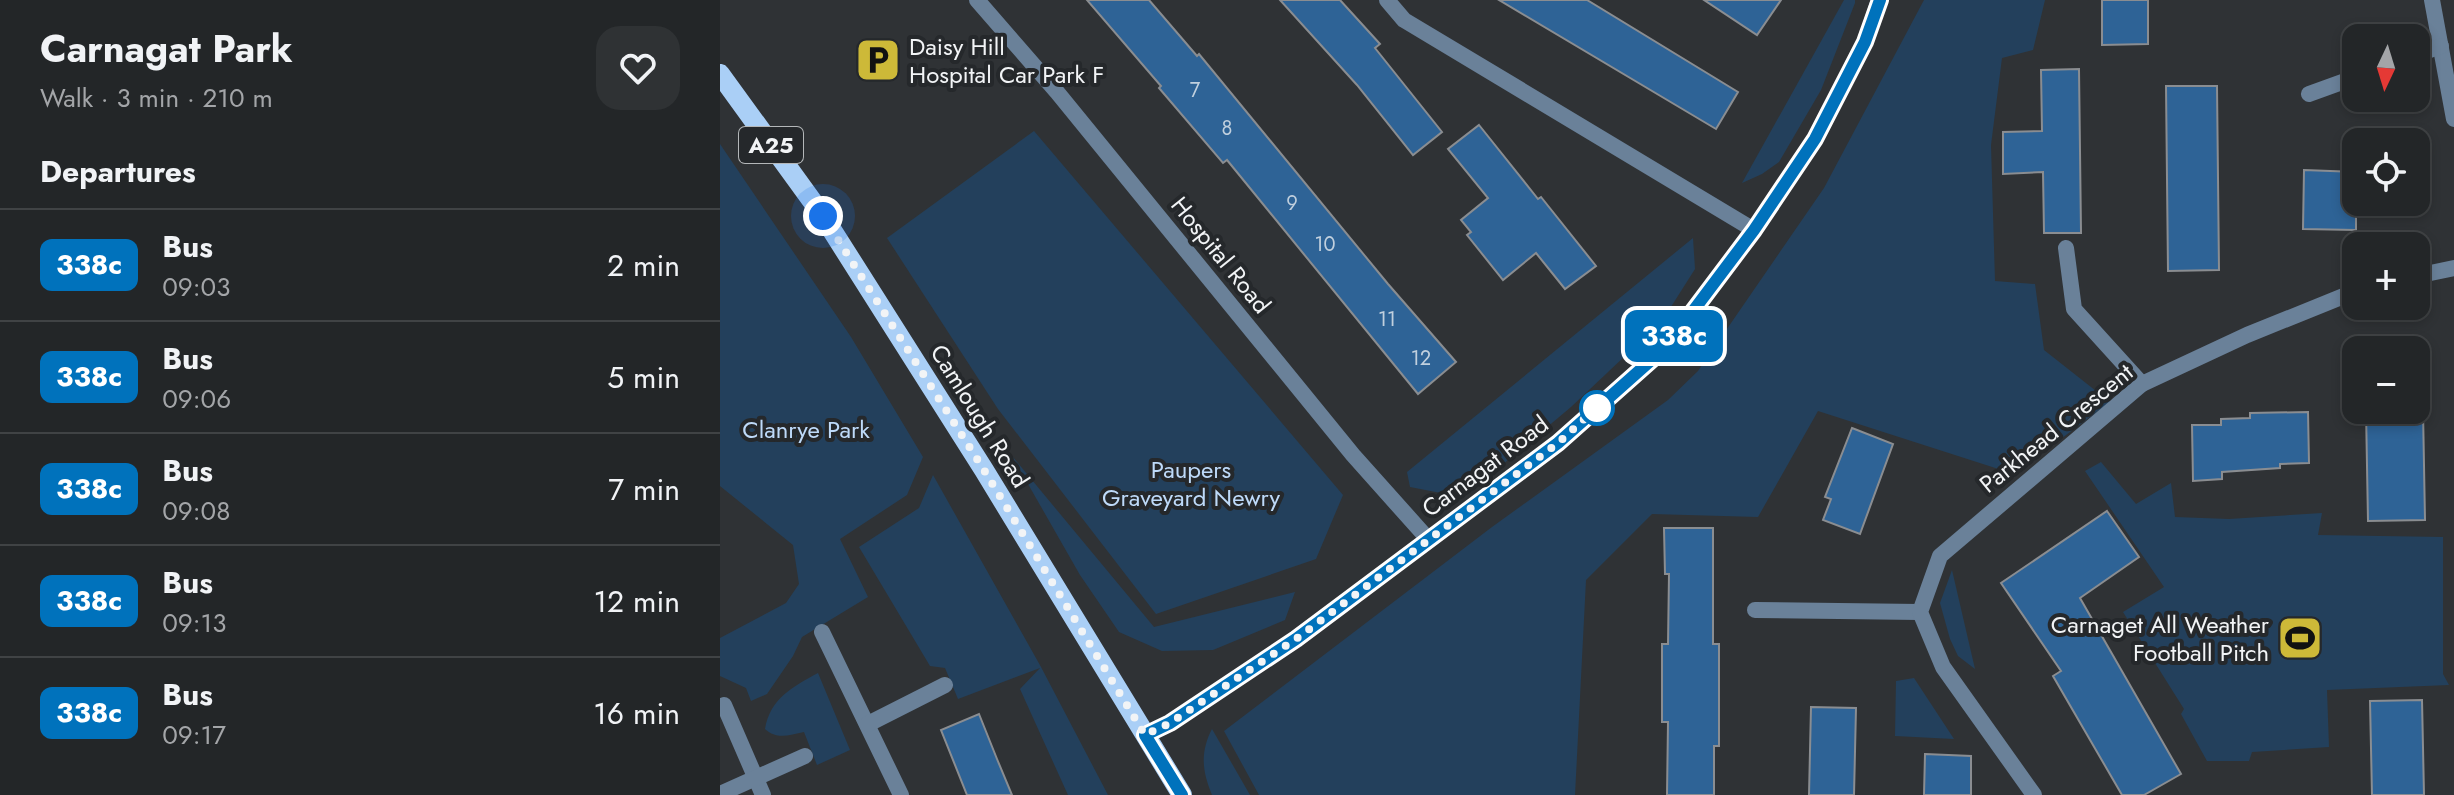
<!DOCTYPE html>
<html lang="en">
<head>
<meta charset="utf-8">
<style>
  body { margin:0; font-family:Jost,sans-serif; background:#2f3234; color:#f1f3f6; height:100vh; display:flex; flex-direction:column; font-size:30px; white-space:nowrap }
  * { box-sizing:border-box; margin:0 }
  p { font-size:26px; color:#a3a5a8 }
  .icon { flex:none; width:44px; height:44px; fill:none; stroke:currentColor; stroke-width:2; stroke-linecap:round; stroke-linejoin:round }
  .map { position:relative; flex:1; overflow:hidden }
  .drawer { display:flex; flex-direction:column; background:#232628; width:720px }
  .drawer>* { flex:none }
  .badge { padding:0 16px; border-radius:12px; font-size:28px; line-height:52px }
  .needle { width:52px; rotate:184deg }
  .tools { position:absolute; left:1622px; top:24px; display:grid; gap:16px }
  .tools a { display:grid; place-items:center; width:88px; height:88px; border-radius:16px; background:#232628; box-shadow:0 4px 12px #0003,0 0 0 2px #404345; font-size:40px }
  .you { position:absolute; width:40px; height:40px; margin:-20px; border:6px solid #fff; border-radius:50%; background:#1a73e8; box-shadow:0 0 0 12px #1a73e833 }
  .map>.badge { position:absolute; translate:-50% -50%; box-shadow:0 0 0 4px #fff }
  h2 { padding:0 40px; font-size:30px; line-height:72px }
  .round { display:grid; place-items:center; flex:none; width:84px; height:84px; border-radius:24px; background:#2f3234 }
  .head { display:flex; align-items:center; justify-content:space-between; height:136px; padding:0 40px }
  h1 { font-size:38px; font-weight:700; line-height:60px }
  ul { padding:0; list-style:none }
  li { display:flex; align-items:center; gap:24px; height:112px; padding:0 40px; border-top:2px solid #404345 }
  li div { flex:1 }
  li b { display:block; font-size:30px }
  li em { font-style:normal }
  li .badge { min-width:88px; font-weight:700; text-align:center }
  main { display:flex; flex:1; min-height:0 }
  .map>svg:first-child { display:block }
  .green { fill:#23405c }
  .building { fill:#2e6396; stroke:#8a8d91; stroke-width:2 }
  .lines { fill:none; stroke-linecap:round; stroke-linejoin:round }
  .street { stroke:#6a8199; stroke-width:16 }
  .primary { stroke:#aacff6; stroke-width:20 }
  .line-casing { stroke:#fff; stroke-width:18 }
  .line { stroke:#0072bc; stroke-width:12 }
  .walk { stroke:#f2f4f6; stroke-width:8; stroke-dasharray:0 14.4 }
  .stop-dot { fill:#fff; stroke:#0072bc; stroke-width:4 }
  .labels { text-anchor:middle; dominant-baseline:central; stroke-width:8; stroke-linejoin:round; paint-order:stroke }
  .number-label { font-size:20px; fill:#c1d0de }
  .shield { fill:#25282b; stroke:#b4b7b9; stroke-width:2 }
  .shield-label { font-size:22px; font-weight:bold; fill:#f2f4f6 }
  .poi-label { font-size:24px; fill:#f2f4f6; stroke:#25282b; text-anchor:start }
  .street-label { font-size:24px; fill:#f2f4f6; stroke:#25282b }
  .park-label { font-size:24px; fill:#bedaf9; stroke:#25282b }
</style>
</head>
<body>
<main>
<section class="drawer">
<div class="head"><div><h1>Carnagat Park</h1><p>Walk · 3 min · 210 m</p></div><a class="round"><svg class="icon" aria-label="heart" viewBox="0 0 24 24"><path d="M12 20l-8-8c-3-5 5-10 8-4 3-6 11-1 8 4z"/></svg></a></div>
<h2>Departures</h2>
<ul>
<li><span class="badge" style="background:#0072bc;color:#fff">338c</span><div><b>Bus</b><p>09:03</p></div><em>2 min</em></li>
<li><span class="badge" style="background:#0072bc;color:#fff">338c</span><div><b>Bus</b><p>09:06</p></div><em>5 min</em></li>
<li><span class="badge" style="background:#0072bc;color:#fff">338c</span><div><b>Bus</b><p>09:08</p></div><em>7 min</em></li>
<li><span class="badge" style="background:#0072bc;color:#fff">338c</span><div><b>Bus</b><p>09:13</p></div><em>12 min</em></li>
<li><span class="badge" style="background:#0072bc;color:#fff">338c</span><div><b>Bus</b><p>09:17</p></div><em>16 min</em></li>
</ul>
</section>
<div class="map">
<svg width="1734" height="795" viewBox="0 0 1734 795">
  <rect width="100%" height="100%" fill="#2f3235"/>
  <!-- green -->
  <g class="green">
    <polygon points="1124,0 1135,0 1135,3 1101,90 1059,162 1042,174 1022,183"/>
    <polygon points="1204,0 1325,0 1313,50 1282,58 1271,145 1275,281 1315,284 1324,350 1390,402 1294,474 1098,411 1038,517 932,514 866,580 855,795 539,795 504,731 772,527 948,400 978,371 1104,188"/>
    <polygon points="314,131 623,495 596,559 436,614 278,409 167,238"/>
    <polygon points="0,144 131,337 203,457 187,495 120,539 148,597 82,637 73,656 47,694 31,701 26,688 0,676 0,638 66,603 79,584 73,545 0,486"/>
    <polygon points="973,238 975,269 942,321 851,407 769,476 731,495 690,487 687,472"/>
    <polygon points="292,456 434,627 575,592 565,620 493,650 442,651 399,632 360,575"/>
    <polygon points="1381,462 1416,504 1451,483 1455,517 1509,519 1602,513 1598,535 1723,537 1723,674 1729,685 1607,690 1609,747 1532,752 1529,761 1487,761 1461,714 1464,709 1403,612 1444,587 1365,471"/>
    <polygon points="213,475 321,667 388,795 348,795 300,689 320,668 238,699 225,668 210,666 139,547 199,508"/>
    <polygon points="1232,570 1255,669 1238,656 1230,639 1220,603"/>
    <path d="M 98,673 L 130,750 L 97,765 L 84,732 C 69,735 57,740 45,729 C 50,699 72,687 98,673 Z"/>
    <polygon points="1194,678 1234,739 1175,736 1176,681"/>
    <path d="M 492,729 L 530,795 L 492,795 C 482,771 480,752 492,729 Z"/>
  </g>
  <!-- building -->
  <g class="building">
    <polygon points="367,0 429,0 477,56 479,54 668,284 736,362 698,394 507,160 503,163 439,88 441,86"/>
    <polygon points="560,0 620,0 660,44 655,48 722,132 693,155 637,85"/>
    <polygon points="779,0 867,0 1018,92 996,129"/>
    <polygon points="984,0 1061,0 1037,35"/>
    <polygon points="1382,0 1428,0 1428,44 1382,45"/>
    <polygon points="1359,69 1361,233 1324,233 1323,172 1283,174 1283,132 1322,131 1321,70"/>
    <polygon points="1446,86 1497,86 1499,270 1448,271"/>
    <polygon points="759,125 818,199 821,197 876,266 845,289 816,253 783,280 747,235 751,232 741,220 768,198 728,149"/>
    <polygon points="1584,170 1636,172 1636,230 1583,229"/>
    <polygon points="1646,410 1703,410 1705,520 1648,521"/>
    <polygon points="1588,412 1589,463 1560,464 1560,468 1502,472 1502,479 1473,481 1472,425 1501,425 1501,419 1530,418 1530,413"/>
    <polygon points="1132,428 1173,444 1140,534 1103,520 1111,499 1105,497"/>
    <polygon points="1387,511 1419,557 1360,598 1461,774 1424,795 1402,795 1333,676 1341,671 1281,583"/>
    <polygon points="944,528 993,528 993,644 999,644 999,746 994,746 994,795 947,795 948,722 942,722 942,644 948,644 949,574 945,574"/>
    <polygon points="1702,700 1704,795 1652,795 1650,701"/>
    <polygon points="1091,707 1136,708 1134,795 1089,795"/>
    <polygon points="259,714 277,759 292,795 247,795 221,730"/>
    <polygon points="1205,754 1251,756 1251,795 1204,795"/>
  </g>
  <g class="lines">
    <!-- street -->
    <g class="street">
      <polyline points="257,0 337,92 633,455 708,539"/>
      <polyline points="667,0 684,20 1034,230"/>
      <polyline points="1712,0 1734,119"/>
      <polyline points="1696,55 1721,46"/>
      <polyline points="1589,94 1636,77"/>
      <polyline points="1346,248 1354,309 1422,384"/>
      <polyline points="1696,276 1734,268"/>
      <polyline points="1035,610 1200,612"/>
      <polyline points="102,632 181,795"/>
      <polyline points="4,705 43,795"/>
      <polyline points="148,724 225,685"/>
      <polyline points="425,735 450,723 576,639 838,443 946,347 1034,230 1095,139 1145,42 1159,0"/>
      <polyline points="0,794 85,756"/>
      <polyline points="1314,795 1223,667 1200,612 1220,556 1422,384 1527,335 1636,291"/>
    </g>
    <!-- primary -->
    <polyline class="primary" points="0,74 103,216 264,470 462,795"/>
  </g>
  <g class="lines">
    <!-- line casing -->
    <g class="line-casing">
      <polyline id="line" points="462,795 425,735 450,723 576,639 838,443 946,347 1034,230 1095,139 1145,42 1160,0"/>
    </g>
    <!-- line -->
    <use href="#line" class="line"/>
    <!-- walk -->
    <polyline class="walk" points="103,216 264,470 425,735 450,723 576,639 838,443 884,401 877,408"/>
  </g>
  <!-- icons -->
  <defs>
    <g id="parking-square" transform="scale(2.3)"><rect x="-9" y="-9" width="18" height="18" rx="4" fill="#cdb938" stroke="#25282b"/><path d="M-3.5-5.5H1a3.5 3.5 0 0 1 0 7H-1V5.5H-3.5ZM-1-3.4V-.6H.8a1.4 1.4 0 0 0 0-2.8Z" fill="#111"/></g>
    <g id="stadium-square" transform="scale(2.3)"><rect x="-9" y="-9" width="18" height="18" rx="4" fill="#cdb938" stroke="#25282b"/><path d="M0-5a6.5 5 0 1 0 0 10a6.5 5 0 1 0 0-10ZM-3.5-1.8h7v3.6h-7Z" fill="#111"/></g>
  </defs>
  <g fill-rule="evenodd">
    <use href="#parking-square" x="158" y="60"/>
    <use href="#stadium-square" x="1580" y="638"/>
  </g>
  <!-- markers -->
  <circle class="stop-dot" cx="877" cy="408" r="16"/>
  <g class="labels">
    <!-- number labels -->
    <g class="number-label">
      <text x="475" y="90">7</text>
      <text x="507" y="128">8</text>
      <text x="572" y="203">9</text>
      <text x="605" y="244">10</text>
      <text x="667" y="319">11</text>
      <text x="701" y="358">12</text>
    </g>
    <!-- shield labels -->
    <rect class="shield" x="19" y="127" width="64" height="36" rx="6"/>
    <g class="shield-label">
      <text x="51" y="145">A25</text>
    </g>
    <!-- poi labels -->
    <g class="poi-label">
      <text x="189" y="46">Daisy Hill<tspan x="189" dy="28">Hospital Car Park F</tspan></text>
      <text x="1549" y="624" text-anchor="end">Carnaget All Weather<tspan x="1549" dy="28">Football Pitch</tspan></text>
    </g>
    <!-- street labels -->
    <g class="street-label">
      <text transform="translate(501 255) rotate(51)">Hospital Road</text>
      <text transform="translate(260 416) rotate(58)">Camlough Road</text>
      <text transform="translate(1336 428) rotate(-39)">Parkhead Crescent</text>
      <text transform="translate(765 466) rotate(-37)">Carnagat Road</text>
    </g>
    <!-- park labels -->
    <g class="park-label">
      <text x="86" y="429">Clanrye Park</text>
      <text x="471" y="469">Paupers<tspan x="471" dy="28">Graveyard Newry</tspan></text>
    </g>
  </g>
</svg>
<div class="tools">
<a><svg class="needle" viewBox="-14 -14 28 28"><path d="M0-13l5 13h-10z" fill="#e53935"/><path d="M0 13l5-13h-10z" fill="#a3a5a8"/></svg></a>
<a><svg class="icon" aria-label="locate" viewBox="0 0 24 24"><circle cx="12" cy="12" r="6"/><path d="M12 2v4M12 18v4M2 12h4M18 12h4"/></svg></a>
<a>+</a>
<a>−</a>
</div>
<div class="you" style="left:103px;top:216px"></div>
<b class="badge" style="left:954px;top:336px;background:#0072bc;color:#fff">338c</b>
</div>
</main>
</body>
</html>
